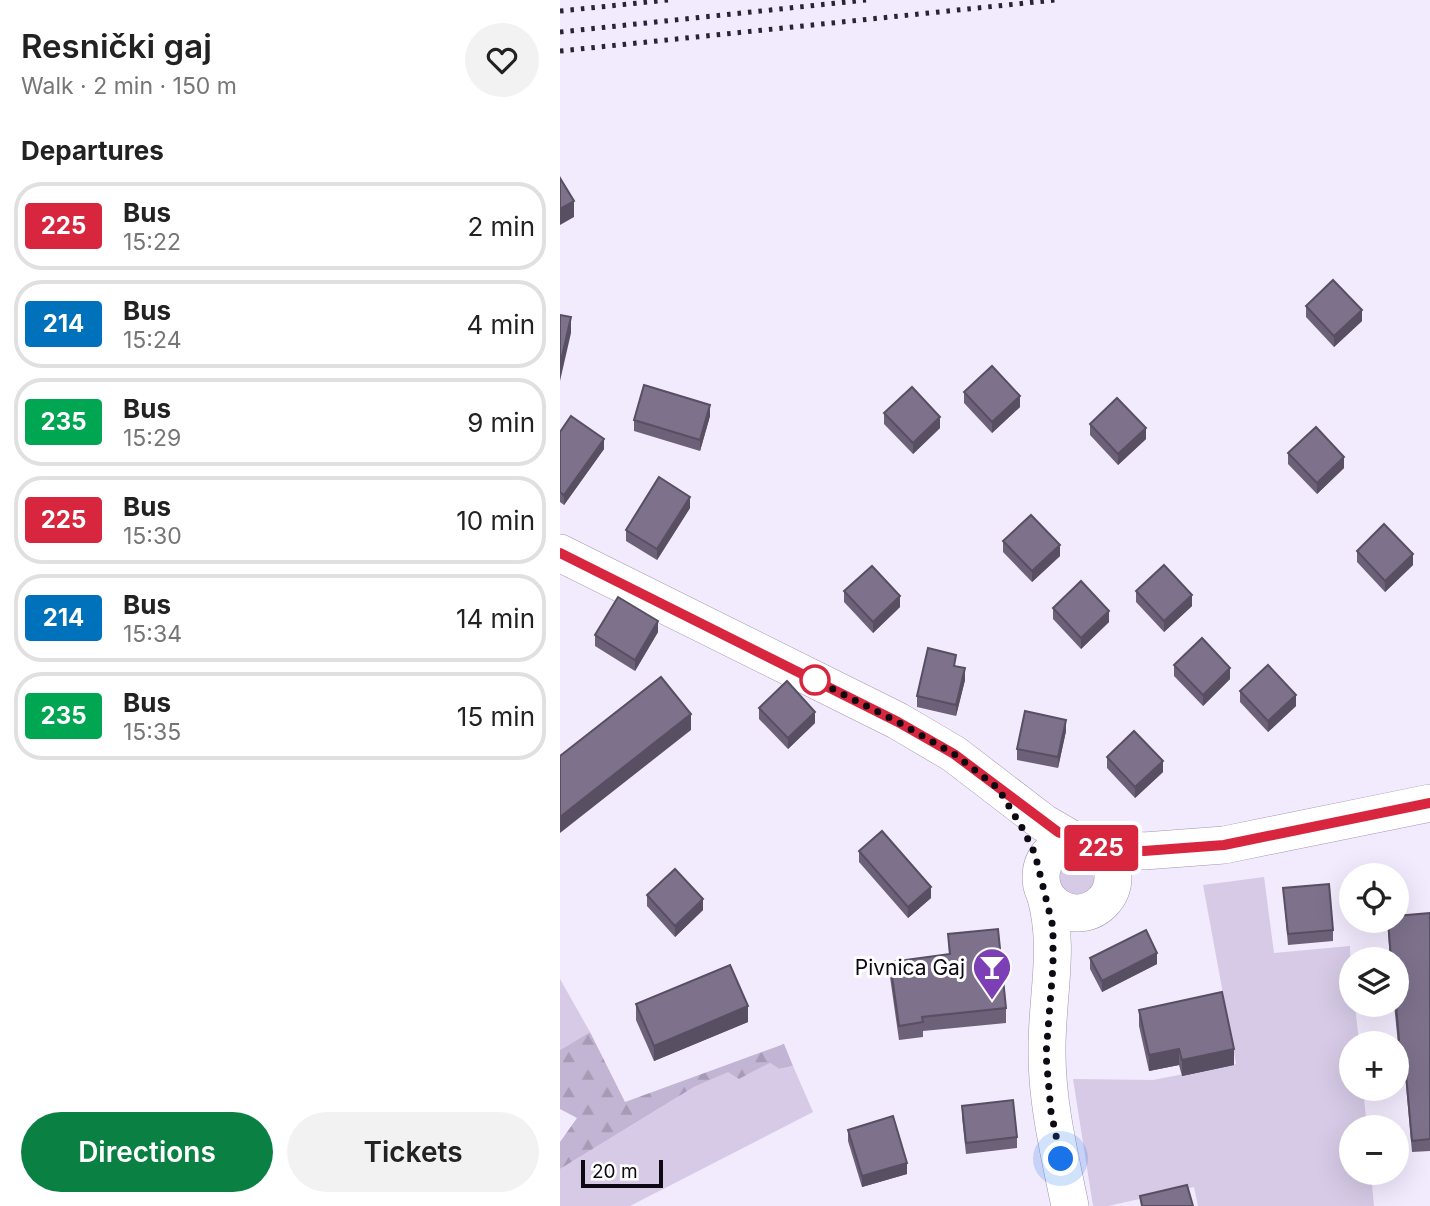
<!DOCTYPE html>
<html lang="en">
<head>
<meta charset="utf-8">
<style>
  body { margin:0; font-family:Inter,sans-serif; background:#f2f2f2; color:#222; height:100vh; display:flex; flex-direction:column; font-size:26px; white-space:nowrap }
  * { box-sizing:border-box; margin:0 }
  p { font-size:23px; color:#767676 }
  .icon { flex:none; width:38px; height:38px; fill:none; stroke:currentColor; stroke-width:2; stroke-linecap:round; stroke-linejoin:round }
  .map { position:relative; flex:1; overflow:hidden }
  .sheet { display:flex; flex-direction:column; background:#fff; width:560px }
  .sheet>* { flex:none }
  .badge { padding:0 14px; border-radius:5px; font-size:24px; line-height:46px }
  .tools { position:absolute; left:779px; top:863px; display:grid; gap:14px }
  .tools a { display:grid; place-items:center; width:70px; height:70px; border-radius:50%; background:#fff; box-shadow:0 7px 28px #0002; font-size:35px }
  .scale { position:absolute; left:21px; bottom:18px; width:82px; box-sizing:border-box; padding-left:7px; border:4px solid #0e0a14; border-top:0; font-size:19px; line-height:24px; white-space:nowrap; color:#0e0a14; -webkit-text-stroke:5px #fff; paint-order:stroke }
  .you { position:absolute; width:35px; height:35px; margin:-18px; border:5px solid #fff; border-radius:50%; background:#1a73e8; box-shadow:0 0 0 10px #1a73e833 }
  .map>.badge { position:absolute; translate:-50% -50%; box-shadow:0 0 0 4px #fff }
  h2 { padding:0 21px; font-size:26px; line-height:63px }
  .round { display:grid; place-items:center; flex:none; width:74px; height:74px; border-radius:37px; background:#f2f2f2 }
  .summary { display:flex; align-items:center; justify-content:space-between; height:119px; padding:0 21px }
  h1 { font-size:33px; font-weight:600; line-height:52px }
  .action { display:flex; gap:14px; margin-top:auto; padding:14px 21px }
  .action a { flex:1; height:80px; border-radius:42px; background:#0b8043; color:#fff; font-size:28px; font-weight:600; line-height:80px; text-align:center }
  .action a+a { background:#f2f2f2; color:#222 }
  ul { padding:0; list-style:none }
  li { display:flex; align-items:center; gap:21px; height:88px; margin:0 14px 10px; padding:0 7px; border:4px solid #e0e0e0; border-radius:28px }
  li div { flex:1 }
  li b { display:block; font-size:26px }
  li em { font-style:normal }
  li .badge { min-width:77px; font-weight:700; text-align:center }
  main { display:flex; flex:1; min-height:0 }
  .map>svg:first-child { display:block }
  .green { fill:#d6cae6 }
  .forest { fill:url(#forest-firs) }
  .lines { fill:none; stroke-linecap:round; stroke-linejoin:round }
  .tertiary-casing { stroke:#a195b1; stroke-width:38 }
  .tertiary { stroke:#fff; stroke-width:37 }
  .rail { stroke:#292530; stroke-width:5; stroke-dasharray:3.5 7; stroke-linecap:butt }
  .wall { fill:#6c6178 }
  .shaded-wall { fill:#584f62 }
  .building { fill:#7d718c; stroke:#584f62; stroke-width:2 }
  .line-casing { stroke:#fff; stroke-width:16 }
  .line { stroke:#d7263d; stroke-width:10 }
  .walk { stroke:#0e0a14; stroke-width:7; stroke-dasharray:0 12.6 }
  .stop-dot { fill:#fff; stroke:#d7263d; stroke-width:3.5 }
  .labels { text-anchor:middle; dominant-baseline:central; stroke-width:6; stroke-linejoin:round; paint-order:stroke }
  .poi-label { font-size:21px; fill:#0e0a14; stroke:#fff; text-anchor:end }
</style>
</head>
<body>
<main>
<section class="sheet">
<div class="summary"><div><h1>Resnički gaj</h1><p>Walk · 2 min · 150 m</p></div><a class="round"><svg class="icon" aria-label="heart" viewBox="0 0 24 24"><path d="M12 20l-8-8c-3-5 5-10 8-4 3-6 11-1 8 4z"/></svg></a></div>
<h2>Departures</h2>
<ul>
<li><span class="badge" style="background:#d7263d;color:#fff">225</span><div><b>Bus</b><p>15:22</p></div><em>2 min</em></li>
<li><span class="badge" style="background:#0072bc;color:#fff">214</span><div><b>Bus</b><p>15:24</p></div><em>4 min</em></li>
<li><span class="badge" style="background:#00a651;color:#fff">235</span><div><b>Bus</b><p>15:29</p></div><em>9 min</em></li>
<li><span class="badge" style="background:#d7263d;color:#fff">225</span><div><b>Bus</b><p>15:30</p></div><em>10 min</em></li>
<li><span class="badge" style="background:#0072bc;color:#fff">214</span><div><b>Bus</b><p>15:34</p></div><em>14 min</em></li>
<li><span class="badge" style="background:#00a651;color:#fff">235</span><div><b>Bus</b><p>15:35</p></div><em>15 min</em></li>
</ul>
<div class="action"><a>Directions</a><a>Tickets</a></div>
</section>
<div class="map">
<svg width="870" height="1206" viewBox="0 0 870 1206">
  <defs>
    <pattern id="forest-firs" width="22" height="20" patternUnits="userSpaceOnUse" patternTransform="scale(1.75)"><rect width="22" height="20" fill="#c2b5d3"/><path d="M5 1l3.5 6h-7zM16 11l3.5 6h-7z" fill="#a69ab4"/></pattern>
  </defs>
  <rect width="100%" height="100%" fill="#f2eafd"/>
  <!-- green -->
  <g class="green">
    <path d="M 516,861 C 530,867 538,876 534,891 L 518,898 L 502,892 L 496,877 L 501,866 Z"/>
    <polygon points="704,877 714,953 790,946 791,1004 795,1005 799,1043 791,1043 791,1088 803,1089 807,1127 791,1127 791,1172 811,1173 814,1206 638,1206 634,1187 548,1206 533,1206 513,1079 593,1080 676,1064 643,885"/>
    <polygon points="0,979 30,1032 0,1050"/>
    <polygon points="210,1063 219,1069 233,1066 253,1112 70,1206 0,1206 0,1169 134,1087 169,1071 179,1079"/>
  </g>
  <!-- forest -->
  <polygon class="forest" points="30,1032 65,1102 224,1044 233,1066 219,1069 210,1063 179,1079 168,1072 134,1087 0,1169 0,1142 17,1118 0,1109 0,1050"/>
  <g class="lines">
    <!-- tertiary casing -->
    <g class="tertiary-casing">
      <g id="tertiary">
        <polyline points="0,553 338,721 394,754 484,823 515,841"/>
        <circle cx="517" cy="877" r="36"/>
        <polyline points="537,847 584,851 664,845 870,803"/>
        <path d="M 485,894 C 501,947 486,999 487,1053 C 487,1105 500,1156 510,1206"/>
      </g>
    </g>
    <!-- tertiary -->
    <use href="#tertiary" class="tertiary"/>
    <!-- rail -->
    <g class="rail">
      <polyline points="0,11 108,0"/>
      <polyline points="0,32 306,0"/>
      <polyline points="0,51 495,0"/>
    </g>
  </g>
  <!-- wall -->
  <g class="wall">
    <polygon points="746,306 802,321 774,347 746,317"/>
    <polygon points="404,392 460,407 432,433 404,403"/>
    <polygon points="324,413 380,428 353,454 324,424"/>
    <polygon points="150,416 140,451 74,431 74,420"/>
    <polygon points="530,424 586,439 558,465 530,435"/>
    <polygon points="0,432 44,449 4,505 0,502"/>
    <polygon points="728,453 784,468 757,494 728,464"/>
    <polygon points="130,508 97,560 66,541 66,530"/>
    <polygon points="443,541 500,556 472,582 443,552"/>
    <polygon points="797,551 853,565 825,592 797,562"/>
    <polygon points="284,591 340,607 313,633 284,602"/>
    <polygon points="576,591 632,606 604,632 576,602"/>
    <polygon points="493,608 549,622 521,649 493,619"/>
    <polygon points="98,632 75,671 35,646 35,635"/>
    <polygon points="614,665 670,679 643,706 614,676"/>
    <polygon points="396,667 405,680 396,716 357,707 357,696"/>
    <polygon points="680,691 736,706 708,732 680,702"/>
    <polygon points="199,708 255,723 228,749 199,719"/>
    <polygon points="506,731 498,768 457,760 457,749"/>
    <polygon points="547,757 603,772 575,798 547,768"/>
    <polygon points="299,851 371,898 348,918 299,862"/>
    <polygon points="723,888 773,930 773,941 728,945"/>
    <polygon points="87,895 143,910 115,937 87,906"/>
    <polygon points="827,920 870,920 870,1151 852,1152 844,1063 840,1064 834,1004 836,1004 836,959 830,959"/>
    <polygon points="388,934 446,1008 446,1023 363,1031 363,1037 339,1040 330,977 330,962 389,954"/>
    <polygon points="530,958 597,964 542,992 530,969"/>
    <polygon points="76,1004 188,1022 94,1061 76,1020"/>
    <polygon points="579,1010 674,1065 622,1076 619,1065 589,1071 579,1026"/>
    <polygon points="402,1106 457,1137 457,1148 406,1154 402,1117"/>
    <polygon points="288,1130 347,1174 302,1187 288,1141"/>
  </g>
  <!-- shaded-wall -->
  <g class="shaded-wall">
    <polygon points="14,201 14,217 0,225 0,209"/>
    <polygon points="802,310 802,321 774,347 774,336"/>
    <polygon points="11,317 11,333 0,381 0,365"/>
    <polygon points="460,396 460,407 432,433 432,422"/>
    <polygon points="150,405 150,416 140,451 140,440"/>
    <polygon points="380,417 380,428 353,454 353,443"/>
    <polygon points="586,428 586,439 558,465 558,454"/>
    <polygon points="44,439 44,449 4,505 4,495"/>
    <polygon points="784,457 784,468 757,494 757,483"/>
    <polygon points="130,497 130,508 97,560 97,549"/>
    <polygon points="500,545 500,556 472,582 472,571"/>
    <polygon points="853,554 853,565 825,592 825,581"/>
    <polygon points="632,595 632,606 604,632 604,621"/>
    <polygon points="340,596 340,607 313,633 313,622"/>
    <polygon points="549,611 549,622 521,649 521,638"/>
    <polygon points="98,621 98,632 75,671 75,660"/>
    <polygon points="405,668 405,680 396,716 396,705"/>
    <polygon points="670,668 670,679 643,706 643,695"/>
    <polygon points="736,695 736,706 708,732 708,721"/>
    <polygon points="255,712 255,723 228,749 228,738"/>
    <polygon points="131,714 131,730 0,833 0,817"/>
    <polygon points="506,720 506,731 498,768 498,757"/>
    <polygon points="603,761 603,772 575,798 575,787"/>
    <polygon points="371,887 371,898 348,918 348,907"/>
    <polygon points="143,899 143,910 115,937 115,926"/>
    <polygon points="597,953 597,964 542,992 542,981"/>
    <polygon points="188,1006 188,1022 94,1061 94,1046"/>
    <polygon points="619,1049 619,1065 589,1071 589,1055"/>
    <polygon points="674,1049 674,1065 622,1076 622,1060"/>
    <polygon points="347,1163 347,1174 302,1187 302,1176"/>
  </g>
  <!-- building -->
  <g class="building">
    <polygon points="0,178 14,201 0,209"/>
    <polygon points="773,280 802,310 774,336 746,306"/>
    <polygon points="0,315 11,317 0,365"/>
    <polygon points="432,366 460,396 432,422 404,392"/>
    <polygon points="84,385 150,405 140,440 74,420"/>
    <polygon points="352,387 380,417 353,443 324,413"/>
    <polygon points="557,398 586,428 558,454 530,424"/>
    <polygon points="11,416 44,439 4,495 0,492 0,432"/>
    <polygon points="756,427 784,457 757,483 728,453"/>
    <polygon points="99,477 130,497 97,549 66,530"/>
    <polygon points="471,515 500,545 472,571 443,541"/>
    <polygon points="824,524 853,554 825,581 797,551"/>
    <polygon points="604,565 632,595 604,621 576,591"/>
    <polygon points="312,566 340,596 313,622 284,591"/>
    <polygon points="521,581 549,611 521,638 493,608"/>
    <polygon points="58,597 98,621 75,660 35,635"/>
    <polygon points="642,638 670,668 643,695 614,665"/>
    <polygon points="368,648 396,655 394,666 405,668 396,705 357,696"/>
    <polygon points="708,665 736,695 708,721 680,691"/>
    <polygon points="101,677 131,714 0,817 0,756"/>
    <polygon points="227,681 255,712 228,738 199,708"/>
    <polygon points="465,711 506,720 498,757 457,749"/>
    <polygon points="574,731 603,761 575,787 547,757"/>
    <polygon points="322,831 371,887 348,907 299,851"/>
    <polygon points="115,869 143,899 115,926 87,895"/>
    <polygon points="769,884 773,930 728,934 723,888"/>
    <polygon points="870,913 870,1139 852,1141 844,1052 840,1052 836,1004 836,959 831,959 828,920 836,920 836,916"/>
    <polygon points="438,929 446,1008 362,1017 363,1022 339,1026 330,962 390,954 388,934"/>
    <polygon points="586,930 597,953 542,981 530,958"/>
    <polygon points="170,965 188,1006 94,1046 76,1004"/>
    <polygon points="662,992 674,1049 622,1060 619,1049 589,1055 579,1010"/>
    <polygon points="453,1100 457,1137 406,1143 402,1106"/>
    <polygon points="333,1116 347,1163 302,1176 288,1130"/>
    <polygon points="627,1185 633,1206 582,1206 580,1196"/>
  </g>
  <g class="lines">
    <!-- line casing -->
    <g class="line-casing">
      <polyline id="line" points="0,553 338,722 394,754 498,832 537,847 584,851 664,845 870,803"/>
    </g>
    <!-- line -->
    <use href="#line" class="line"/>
    <!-- walk -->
    <polyline class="walk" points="255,680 247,676 338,722 394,754 438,788 464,831 475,854 493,927 493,966 486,1055 491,1112 501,1159"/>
  </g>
  <!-- icons -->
  <defs>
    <g id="bar-pin" transform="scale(2.0125)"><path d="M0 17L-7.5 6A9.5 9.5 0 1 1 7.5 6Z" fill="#7c3fb5" stroke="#fff"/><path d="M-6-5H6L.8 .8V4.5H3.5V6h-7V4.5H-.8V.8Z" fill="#fff"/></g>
  </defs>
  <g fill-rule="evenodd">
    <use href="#bar-pin" x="432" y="967"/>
  </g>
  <!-- markers -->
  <circle class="stop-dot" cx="255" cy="680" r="14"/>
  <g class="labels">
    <!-- poi labels -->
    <g class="poi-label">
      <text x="405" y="967">Pivnica Gaj</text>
    </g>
  </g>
</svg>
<div class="tools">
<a><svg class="icon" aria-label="locate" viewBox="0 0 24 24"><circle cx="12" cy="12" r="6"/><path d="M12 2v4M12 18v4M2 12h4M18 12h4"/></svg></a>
<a><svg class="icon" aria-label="layers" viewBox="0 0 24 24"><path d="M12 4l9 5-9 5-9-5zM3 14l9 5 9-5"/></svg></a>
<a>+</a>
<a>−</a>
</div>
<div class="scale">20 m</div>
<div class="you" style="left:501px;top:1159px"></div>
<b class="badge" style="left:541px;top:848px;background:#d7263d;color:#fff">225</b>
</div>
</main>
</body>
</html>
